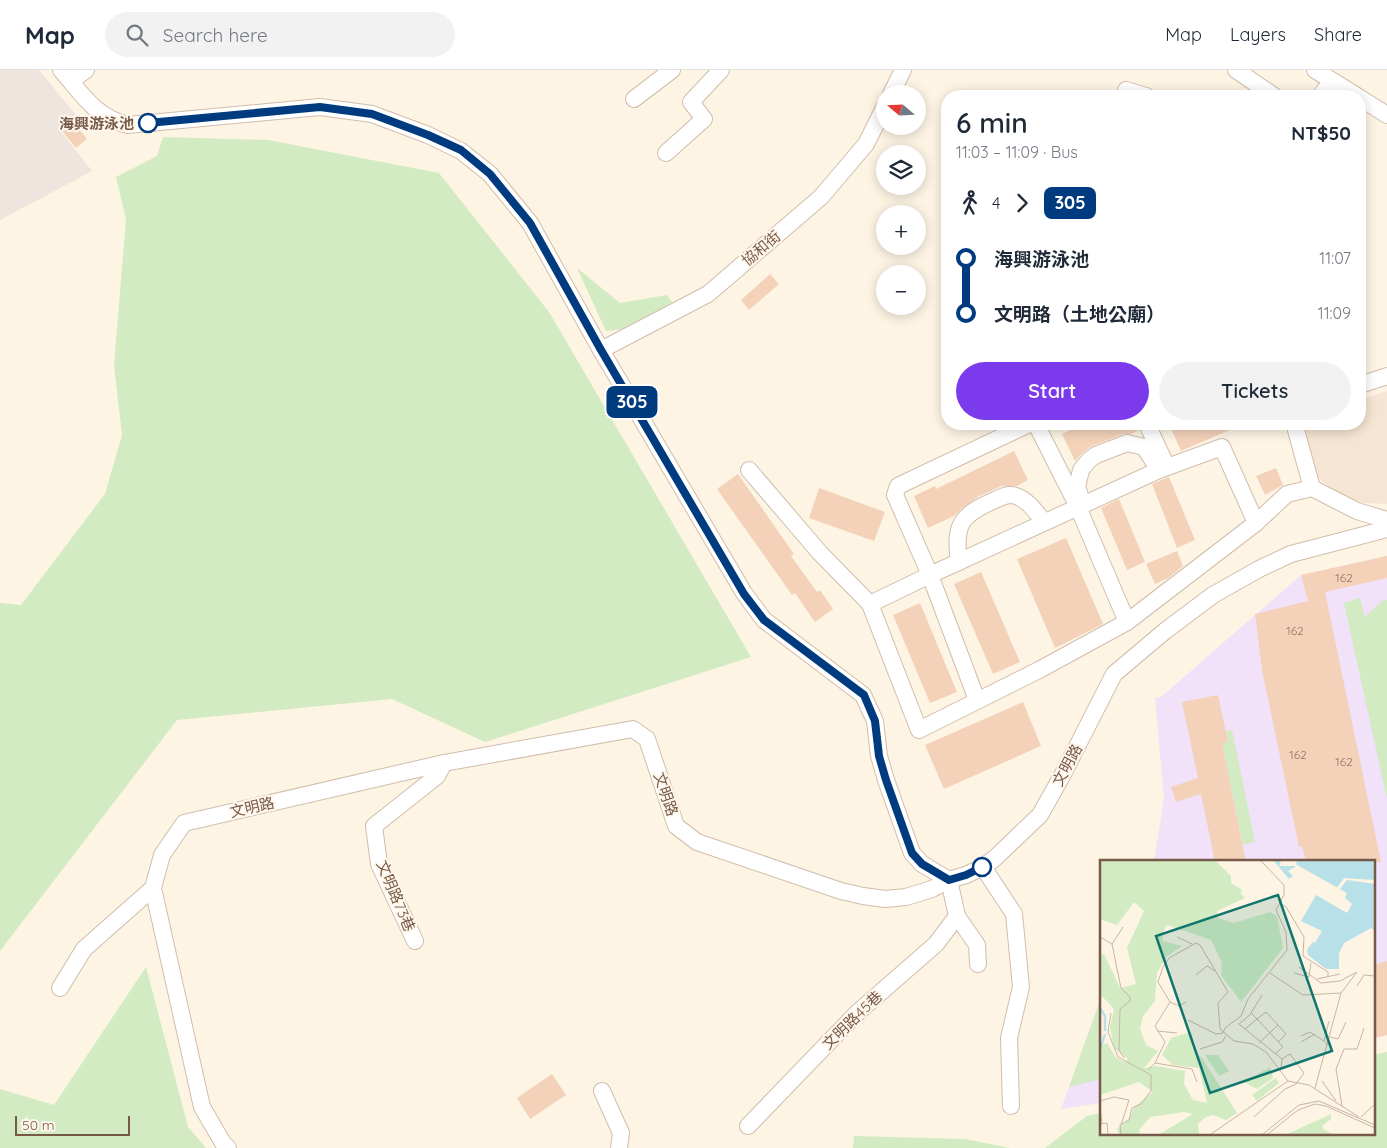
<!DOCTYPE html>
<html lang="en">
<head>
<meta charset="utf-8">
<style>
  body { margin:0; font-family:Quicksand,"Noto Sans TC",sans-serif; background:#f2f2f3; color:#1f2937; height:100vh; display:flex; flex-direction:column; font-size:19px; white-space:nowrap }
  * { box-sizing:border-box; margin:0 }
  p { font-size:16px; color:#747a83 }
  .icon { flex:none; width:28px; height:28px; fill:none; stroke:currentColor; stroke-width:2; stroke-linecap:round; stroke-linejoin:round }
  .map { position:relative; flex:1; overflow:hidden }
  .side { position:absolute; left:941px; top:20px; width:425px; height:340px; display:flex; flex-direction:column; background:#fff; border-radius:20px; box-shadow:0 2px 12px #0003 }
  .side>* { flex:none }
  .badge { padding:0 10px; border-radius:8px; font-size:18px; line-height:32px }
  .needle { width:32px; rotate:289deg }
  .buttons { position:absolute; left:876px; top:15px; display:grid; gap:10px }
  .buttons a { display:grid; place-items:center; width:50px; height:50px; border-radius:50%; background:#fff; box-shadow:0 2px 12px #0003; font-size:25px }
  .scale { position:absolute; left:15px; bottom:12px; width:115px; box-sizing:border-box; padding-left:5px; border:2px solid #775948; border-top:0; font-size:14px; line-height:18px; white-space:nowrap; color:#775948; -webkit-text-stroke:4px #fff7eb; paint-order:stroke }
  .map>.badge { position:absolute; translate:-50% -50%; box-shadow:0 0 0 2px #fff }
  .legs { display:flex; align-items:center; gap:8px; height:55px; padding:0 15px; font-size:16px }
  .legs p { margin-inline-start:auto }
  .overview { display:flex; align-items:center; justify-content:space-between; height:85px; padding:0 15px }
  h1 { font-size:28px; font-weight:600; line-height:38px }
  .primary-button { display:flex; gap:10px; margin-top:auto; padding:10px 15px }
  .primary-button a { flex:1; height:58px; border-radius:30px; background:#7c3aed; color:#fff; font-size:20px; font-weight:600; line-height:58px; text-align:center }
  .primary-button a+a { background:#f2f2f3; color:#1f2937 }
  ul { padding:0 15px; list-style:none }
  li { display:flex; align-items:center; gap:18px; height:55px; font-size:19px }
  li i { display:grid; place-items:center; width:8px; height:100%; margin:0 6px; background:currentColor }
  li i::after { content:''; width:12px; height:12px; margin:-6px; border:4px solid; border-radius:50%; background:#fff }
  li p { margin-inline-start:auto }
  li:first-child i { background:linear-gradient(#0000 50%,currentColor 0) }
  li:last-child i { background:linear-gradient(currentColor 50%,#0000 0) }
  header { display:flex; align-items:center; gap:30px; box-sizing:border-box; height:70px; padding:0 25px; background:#fff; border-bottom:1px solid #e0e1e3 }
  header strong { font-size:24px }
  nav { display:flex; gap:28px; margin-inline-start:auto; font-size:18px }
  .search { width:350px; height:45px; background:#f2f2f3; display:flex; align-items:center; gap:12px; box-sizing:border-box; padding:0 18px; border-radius:28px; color:#747a83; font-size:19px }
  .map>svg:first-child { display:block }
  .residential { fill:#f5e5d2 }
  .industrial { fill:#ede5de }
  .education { fill:#f1e1f9 }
  .green { fill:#d2ebc2 }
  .building { fill:#f4d2ba }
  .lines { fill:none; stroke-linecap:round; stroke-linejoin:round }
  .minor-casing { stroke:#d1bdac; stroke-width:18 }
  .minor { stroke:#fff; stroke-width:16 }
  .line-1-casing { stroke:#fff; stroke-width:11 }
  .line-1 { stroke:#003b80; stroke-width:8 }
  .stop-1-dot { fill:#fff; stroke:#003b80; stroke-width:2.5 }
  .labels { text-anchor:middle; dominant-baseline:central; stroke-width:4; stroke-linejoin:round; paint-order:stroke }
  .number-label { font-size:12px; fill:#967764 }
  .stop-label { font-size:15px; font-weight:bold; fill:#775948; stroke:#fff7eb; text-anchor:end }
  .street-label { font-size:15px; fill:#775948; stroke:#fff7eb }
  .inset-river { fill:none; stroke:#b7e0e8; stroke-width:2.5 }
  .inset-road { fill:none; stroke:#c7b6a6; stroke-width:1 }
  .view { fill:#0f766e; fill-opacity:0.15; stroke:#0f766e; stroke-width:2.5 }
  .inset-edge { fill:none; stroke:#775948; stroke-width:2.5 }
</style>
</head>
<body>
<header>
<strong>Map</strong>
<div class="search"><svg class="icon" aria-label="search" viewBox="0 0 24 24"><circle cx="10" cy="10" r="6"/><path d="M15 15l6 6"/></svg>Search here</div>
<nav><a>Map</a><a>Layers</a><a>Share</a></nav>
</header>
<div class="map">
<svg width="1387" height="1078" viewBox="0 0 1387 1078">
  <rect width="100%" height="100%" fill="#fdf4e4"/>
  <!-- residential -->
  <polygon class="residential" points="1387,321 1387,434 1364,433 1337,424 1320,409 1312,404 1303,354 1360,354 1360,330"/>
  <!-- industrial -->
  <polygon class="industrial" points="0,0 39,0 79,49 62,63 92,101 0,150"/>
  <!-- education -->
  <g class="education">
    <polygon points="1387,486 1387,965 1373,968 1373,792 1154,792 1164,728 1155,628 1161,627 1301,505"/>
    <polygon points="1101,928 1101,1033 1061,1039 1069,1017"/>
  </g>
  <!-- green -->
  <g class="green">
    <polygon points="163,67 268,70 439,103 549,242 751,587 485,672 392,629 177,650 0,881 0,533 21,535 105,424 122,365 114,296 126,149 116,107 157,86"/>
    <polygon points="577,198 620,233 667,225 672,232 627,259 606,261"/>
    <polygon points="1360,528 1365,547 1382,531 1387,530 1387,729 1344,533"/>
    <polygon points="1232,660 1255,772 1243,775 1222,673 1228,672 1226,661"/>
    <polygon points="146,897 188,1057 206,1078 0,1078 0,1019 54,1035"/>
    <polygon points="1101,928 1101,1009 1069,1017"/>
    <polygon points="1387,982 1387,1078 1045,1078 1087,1046 1101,1043 1101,1064 1373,1064 1373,985"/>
    <polygon points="854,1066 965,1069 1010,1078 853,1078"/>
  </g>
  <!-- building -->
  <g class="building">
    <polygon points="74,53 87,69 76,78 63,62"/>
    <polygon points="770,204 779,214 749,240 741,230"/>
    <polygon points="1082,354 1137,354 1139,360 1131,364 1123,364 1092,376 1083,382 1075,391 1062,364"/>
    <polygon points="1169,354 1244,354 1181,381"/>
    <polygon points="1014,381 1028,410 1017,416 1002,416 979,426 961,439 954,446 928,458 914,426 935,416 936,419"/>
    <polygon points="1276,398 1283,415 1265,425 1256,406"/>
    <polygon points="738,404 794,484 791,486 817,522 820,520 833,539 815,552 795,523 792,525 717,419"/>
    <polygon points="1169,407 1195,470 1177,478 1152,414"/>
    <polygon points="819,418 885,442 874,471 809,448"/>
    <polygon points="1119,429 1145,492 1127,500 1101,438"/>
    <polygon points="1066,468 1103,554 1055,578 1017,489"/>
    <polygon points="1177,481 1183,496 1168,508 1155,514 1146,494"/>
    <polygon points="1387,486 1387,508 1325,522 1381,792 1306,792 1302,776 1299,777 1262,600 1255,544 1308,531 1301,505"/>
    <polygon points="981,502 1020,592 993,604 954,514"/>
    <polygon points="920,533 957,622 930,633 893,545"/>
    <polygon points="1218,625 1228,672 1222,673 1246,792 1215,792 1201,724 1176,732 1171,717 1198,708 1182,632"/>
    <polygon points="1023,632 1041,676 944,719 925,675"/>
    <polygon points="1387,891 1387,965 1373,968 1373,895"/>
    <polygon points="552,1004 566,1025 530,1049 517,1028"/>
  </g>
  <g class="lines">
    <!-- minor casing -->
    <g class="minor-casing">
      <g id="minor">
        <path d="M 61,0 C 82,24 95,47 128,55 L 320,37 L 372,44 L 428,65 L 461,81 L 490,104 L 530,153 L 601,280 L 744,523 L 764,550 L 863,625 L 875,651 L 879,686 L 886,710 L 912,783 L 922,794 L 949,810"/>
        <polyline points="1236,0 1274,26"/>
        <polyline points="1315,0 1357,26"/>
        <polyline points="71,11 86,0"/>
        <polyline points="1126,20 1146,26"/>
        <polyline points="891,24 903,0"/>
        <polyline points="1320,26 1332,11"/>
        <polyline points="1360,28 1387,45"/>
        <polyline points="634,29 672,0"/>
        <polyline points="666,83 704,49 691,32 721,0"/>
        <polyline points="601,280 708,224 821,127 866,74 885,36"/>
        <polyline points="1360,315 1387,306"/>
        <polyline points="1036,354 1078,437 1127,552"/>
        <polyline points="1147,354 1167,397"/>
        <polyline points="1296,354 1296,360 1312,418 1357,441 1387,450"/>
        <polyline points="749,400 820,483 870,534 930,505 895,425 898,416 1029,354"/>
        <polyline points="1082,431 1077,417 1081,400 1089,390 1096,385 1127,373 1144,377 1159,400"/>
        <path d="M 959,492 C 954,455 960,445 995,430 C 1002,427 1008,423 1016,426 C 1028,430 1036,442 1044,452"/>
        <polyline points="870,534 919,660 1039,600 1127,552 1256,453 1287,424 1312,418"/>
        <polyline points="977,630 930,505 1159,400 1222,377 1256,453"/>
        <polyline points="983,797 1014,844 1021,917 1009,968 1011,1036"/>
        <polyline points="957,846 977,875 978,894"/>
        <polyline points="415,871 379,794 374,756 437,706 444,693"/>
        <polyline points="60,918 84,879 153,818"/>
        <polyline points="602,1021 621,1063 619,1078"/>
        <polyline points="748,1056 857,943 936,874 957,846 949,810"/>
        <polyline points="228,1078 223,1073 202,1037 153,818 162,785 184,753 444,693 633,659 647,669 676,756 697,772 841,821 863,826 885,829 906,827 932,819 949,810 966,805 983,797 995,788 1040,745 1063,704 1114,604 1165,561 1213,525 1259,499 1291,484 1387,459"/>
      </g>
    </g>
    <!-- minor -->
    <use href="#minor" class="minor"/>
  </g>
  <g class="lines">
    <!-- line-1 casing -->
    <g class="line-1-casing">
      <polyline id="line-1" points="148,53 320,37 372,44 428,65 461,80 490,104 530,153 601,280 744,524 764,550 864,625 875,651 879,686 886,710 912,783 922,794 949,810 966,805 982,797"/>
    </g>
    <!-- line-1 -->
    <use href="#line-1" class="line-1"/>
  </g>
  <!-- markers -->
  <g class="stop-1-dot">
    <circle cx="148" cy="53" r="9"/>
    <circle cx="982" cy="797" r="9"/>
  </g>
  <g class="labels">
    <!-- number labels -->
    <g class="number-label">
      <text x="1344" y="507">162</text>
      <text x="1295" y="560">162</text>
      <text x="1298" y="684">162</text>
      <text x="1344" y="691">162</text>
    </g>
    <!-- stop labels -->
    <g class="stop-label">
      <text x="134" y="53">海興游泳池</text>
    </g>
    <!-- street labels -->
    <g class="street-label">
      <text transform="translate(761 178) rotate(-40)">協和街</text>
      <text transform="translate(1067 695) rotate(-62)">文明路</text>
      <text transform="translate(666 724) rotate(71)">文明路</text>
      <text transform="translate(252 737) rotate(-13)">文明路</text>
      <text transform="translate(396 826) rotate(67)">文明路73巷</text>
      <text transform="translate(852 950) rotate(-44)">文明路45巷</text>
    </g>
  </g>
  <!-- overview -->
  <g transform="translate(1100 790)">
    <rect width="275" height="275" fill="#fdf4e4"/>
    <path d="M 0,1 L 116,1 L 131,16 L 131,23 L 142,30 L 141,34 L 145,38 L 117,51 L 118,58 L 134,63 L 170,52 L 177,56 L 183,88 L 141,142 L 121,115 L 122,103 L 111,80 L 67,65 L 63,72 L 63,81 L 82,86 L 66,97 L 57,113 L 55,141 L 43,156 L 40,169 L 46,185 L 58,191 L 44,208 L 56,206 L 85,211 L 84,224 L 93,240 L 107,243 L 99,208 L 73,205 L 62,195 L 71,178 L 91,172 L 96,194 L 102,198 L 137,253 L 126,260 L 113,255 L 106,257 L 98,264 L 99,274 L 60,274 L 93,254 L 84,252 L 50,257 L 39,270 L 40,274 L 19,274 L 17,269 L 30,258 L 34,247 L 53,232 L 39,222 L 0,235 L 0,186 L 7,183 L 16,198 L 25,202 L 28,199 L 14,188 L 10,168 L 14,149 L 0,134 L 0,95 L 4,94 L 20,128 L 36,124 L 27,88 L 44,51 L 34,42 L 17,65 L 0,59 ZM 105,195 L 118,195 L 129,211 L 119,216 ZM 170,207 L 173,218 L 157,229 L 144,222 ZM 176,218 L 179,223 L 157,241 L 152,235 ZM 231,254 L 231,259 L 222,266 L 224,270 L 233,274 L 187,274 Z" fill="#d2ebc2"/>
    <path d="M 174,1 L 181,1 L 179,6 L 196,6 L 188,11 L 193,16 L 189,19 ZM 196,1 L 275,1 L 275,71 L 271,68 L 244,83 L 239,93 L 239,109 L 226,109 L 208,95 L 207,90 L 213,82 L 215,83 L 222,71 L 201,61 L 216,35 L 247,53 L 252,44 L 245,38 L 247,33 L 197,5 Z" fill="#b7e0e8"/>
    <path d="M 244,18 L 275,20 L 275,24 L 247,20 L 239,30 L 236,29 Z" fill="#fdf4e4"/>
    <path class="inset-river" d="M 0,148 L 5,156 L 5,171M 0,190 L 5,174"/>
    <path class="inset-road" d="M 179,43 L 186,47 L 204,77 L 203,96 L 228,112 L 228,116M 0,77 L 12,84 L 21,128 L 30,137 L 30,141 L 20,149 L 19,190 L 24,198M 77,77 L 92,84M 12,84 L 23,67M 199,107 L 221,123 L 240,121 L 257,112 L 241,133M 170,113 L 203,135 L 241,133 L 215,228M 194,113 L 209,117 L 211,103M 96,115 L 107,106 L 115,111M 217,119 L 240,114M 257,126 L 264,115 L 275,116M 70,142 L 79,146 L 86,142M 11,153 L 8,172 L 18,197 L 51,215 L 51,231 L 41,244 L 32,248 L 29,260 L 20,265 L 21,274M 151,154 L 139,164 L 182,199M 88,160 L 116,174 L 123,173M 145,169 L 157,159 L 183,187 L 175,194M 57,171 L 77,173M 123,173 L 125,168 L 141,156 L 148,139 L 187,90 L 186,72 L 176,50 L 184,35 L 184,25 L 161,1M 201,176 L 210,172 L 224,181M 230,177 L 238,179 L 246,162M 178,182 L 186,174 L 178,165M 201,182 L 215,174M 159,183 L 178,165 L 166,152 L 157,159 L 151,153 L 162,135M 228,185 L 224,181 L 229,161M 100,189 L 122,182 L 126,176M 55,203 L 92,209 L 97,222M 48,210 L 55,203 L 65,182 L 55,166 L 70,142 L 58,122 L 63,107 L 69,98 L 96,83 L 100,85 L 128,132 L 118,143 L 120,169 L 134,181 L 153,184 L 166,192 L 188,221M 222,221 L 236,241M 0,241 L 14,237 L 29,240 L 21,265M 242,246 L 236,209 L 244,189 L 257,189 L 264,168M 0,249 L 2,264M 154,257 L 185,229 L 196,224 L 204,213 L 190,194 L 182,199 L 181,209M 261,257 L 275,244M 0,264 L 7,263 L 8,274M 111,274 L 188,221 L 209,225 L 259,257M 163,274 L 199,245 L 219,241 L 275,265M 168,274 L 198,250 L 215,244 L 226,246 L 275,268"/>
    <path class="view" d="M 178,35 L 232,191 L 110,233 L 56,76 Z"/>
    <rect width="275" height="275" class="inset-edge"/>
  </g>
</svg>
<div class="buttons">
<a><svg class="needle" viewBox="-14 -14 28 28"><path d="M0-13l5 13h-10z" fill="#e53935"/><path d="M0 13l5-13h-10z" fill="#747a83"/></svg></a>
<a><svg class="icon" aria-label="layers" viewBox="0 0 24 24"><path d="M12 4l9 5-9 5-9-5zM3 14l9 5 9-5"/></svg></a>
<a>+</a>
<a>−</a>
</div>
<div class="scale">50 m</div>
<b class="badge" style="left:632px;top:332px;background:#003b80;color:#fff">305</b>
<section class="side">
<div class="overview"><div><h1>6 min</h1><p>11:03 – 11:09 · Bus</p></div><b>NT$50</b></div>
<div class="legs"><svg class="icon" aria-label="walk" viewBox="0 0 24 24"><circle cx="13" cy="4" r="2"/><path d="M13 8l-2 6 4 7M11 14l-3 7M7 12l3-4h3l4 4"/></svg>4<svg class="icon" aria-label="forward" viewBox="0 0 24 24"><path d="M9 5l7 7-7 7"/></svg><b class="badge" style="background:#003b80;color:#fff">305</b></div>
<ul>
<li><i style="color:#003b80"></i><b>海興游泳池</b><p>11:07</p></li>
<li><i style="color:#003b80"></i><b>文明路（土地公廟）</b><p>11:09</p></li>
</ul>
<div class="primary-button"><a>Start</a><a>Tickets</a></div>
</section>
</div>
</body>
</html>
